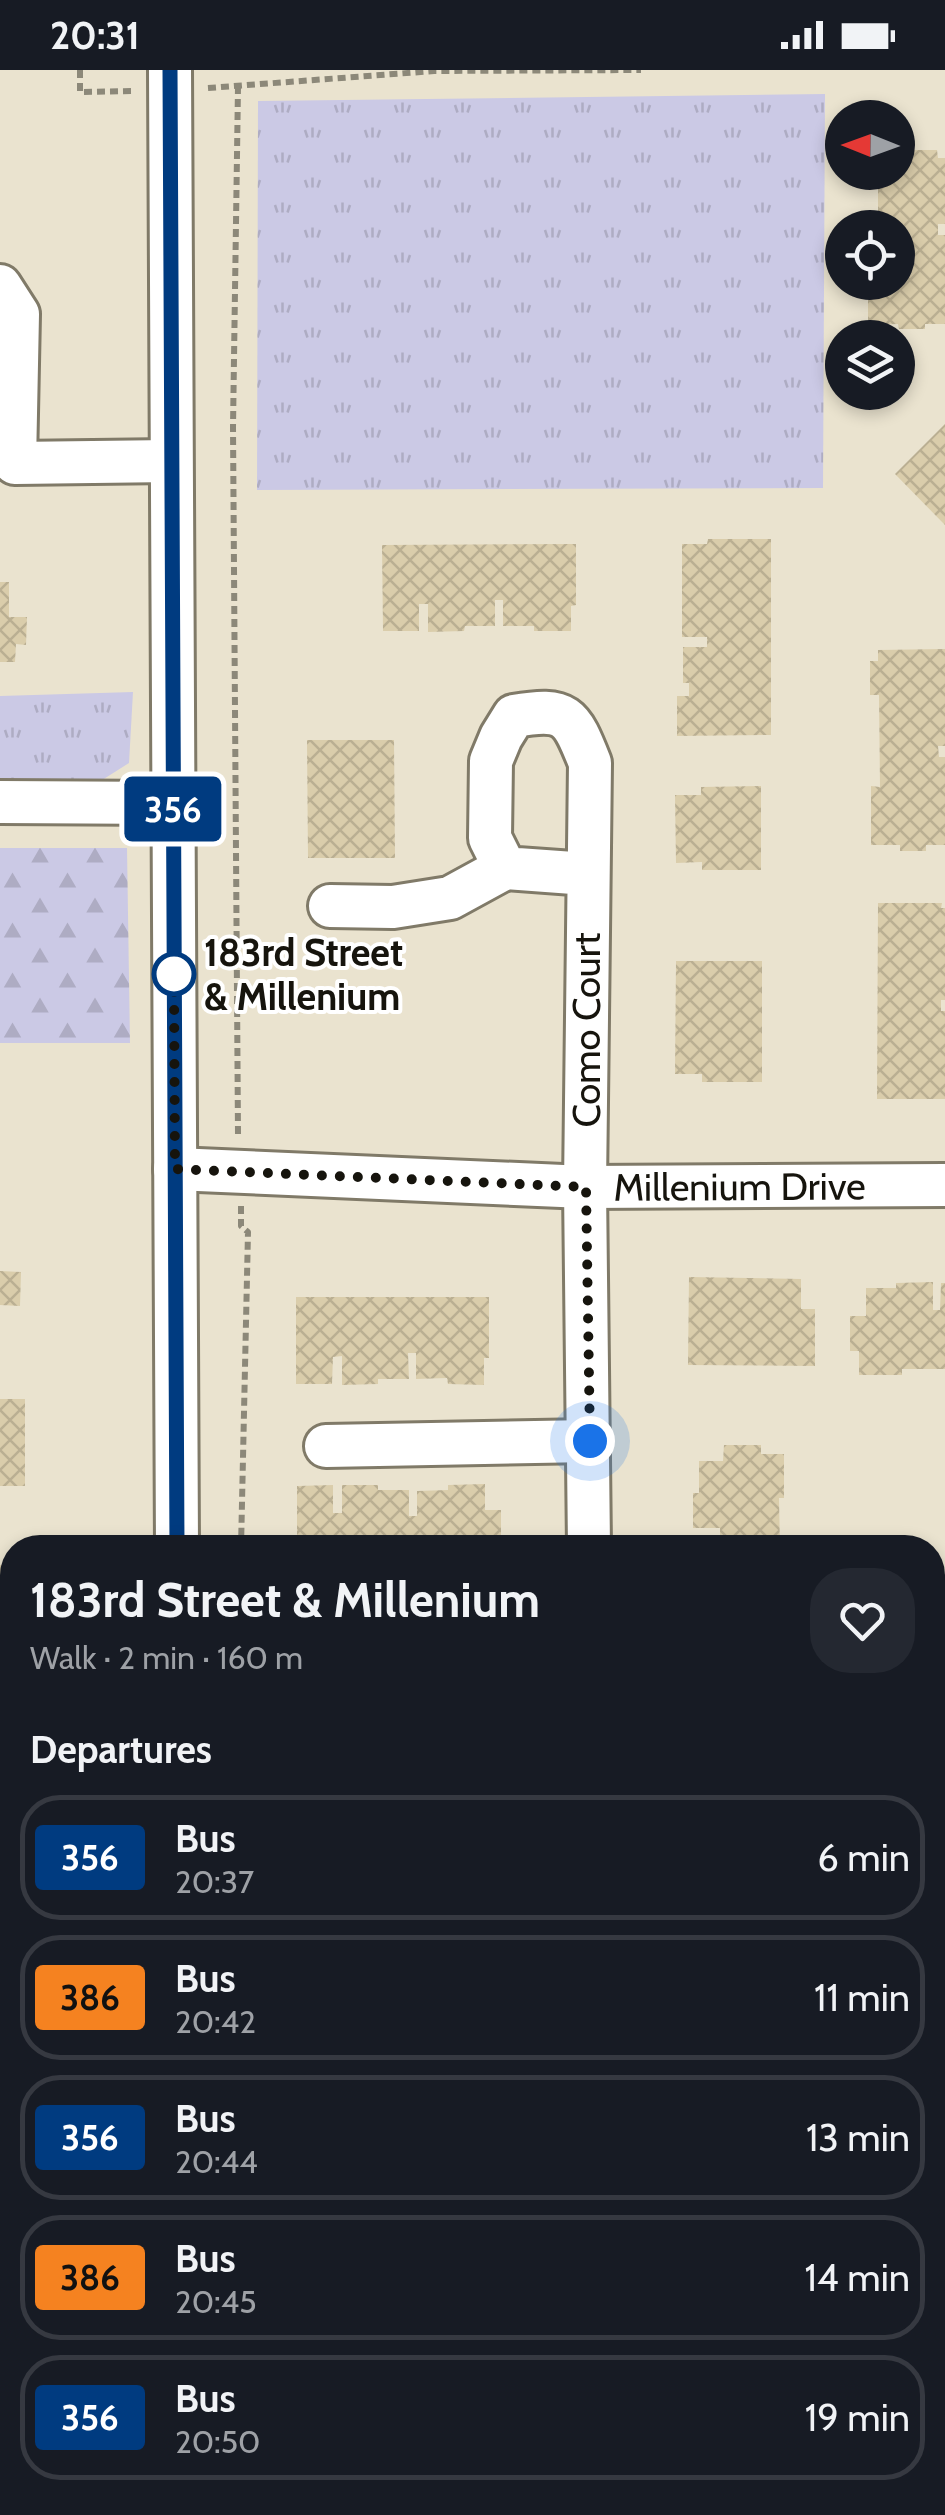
<!DOCTYPE html>
<html lang="en">
<head>
<meta charset="utf-8">
<style>
  body { margin:0; font-family:Cabin,sans-serif; background:#242831; color:#f1f3f6; height:100vh; display:flex; flex-direction:column; font-size:38px; white-space:nowrap }
  * { box-sizing:border-box; margin:0 }
  p { font-size:32px; color:#9ea1a6 }
  .icon { flex:none; width:55px; height:55px; fill:none; stroke:currentColor; stroke-width:2; stroke-linecap:round; stroke-linejoin:round }
  .map { position:relative; flex:1; overflow:hidden }
  .drawer { position:absolute; left:0px; top:1465px; width:945px; height:980px; display:flex; flex-direction:column; background:#171b24; border-radius:40px 40px 0 0; box-shadow:0 5px 15px #0003 }
  .drawer>* { flex:none }
  .badge { padding:0 20px; border-radius:8px; font-size:35px; line-height:65px }
  .needle { width:65px; rotate:271deg }
  .controls { position:absolute; left:825px; top:30px; display:grid; gap:20px }
  .controls a { display:grid; place-items:center; width:90px; height:90px; border-radius:50%; background:#171b24; box-shadow:0 5px 15px #0003; font-size:50px }
  .you { position:absolute; width:50px; height:50px; margin:-25px; border:8px solid #fff; border-radius:50%; background:#1a73e8; box-shadow:0 0 0 15px #1a73e833 }
  .map>.badge { position:absolute; translate:-50% -50%; box-shadow:0 0 0 5px #fff }
  h2 { padding:0 30px; font-size:38px; line-height:90px }
  .round { display:grid; place-items:center; flex:none; width:105px; height:105px; border-radius:40px; background:#242831 }
  .head { display:flex; align-items:center; justify-content:space-between; height:170px; padding:0 30px }
  h1 { font-size:48px; font-weight:700; line-height:75px }
  ul { padding:0; list-style:none }
  li { display:flex; align-items:center; gap:30px; height:125px; margin:0 20px 15px; padding:0 10px; border:5px solid #363941; border-radius:40px }
  li div { flex:1 }
  li b { display:block; font-size:38px }
  li em { font-style:normal }
  li .badge { min-width:110px; font-weight:700; text-align:center }
  .status { display:flex; justify-content:space-between; align-items:center; height:70px; padding:0 50px; background:#171b24; direction:ltr }
  .status svg { height:28px; fill:currentColor }
  .map>svg:first-child { display:block }
  .grass { fill:url(#grass-tufts) }
  .forest { fill:url(#forest-firs) }
  .building { fill:url(#building-cross-hatch) }
  .lines { fill:none; stroke-linecap:round; stroke-linejoin:round }
  .minor-casing { stroke:#807a68; stroke-width:48 }
  .path { stroke:#8c8879; stroke-width:6; stroke-dasharray:8 5; stroke-linecap:butt }
  .minor { stroke:#fff; stroke-width:42 }
  .line-casing { stroke:#fff; stroke-width:22 }
  .line { stroke:#003b80; stroke-width:15 }
  .walk { stroke:#16140d; stroke-width:10; stroke-dasharray:0 18 }
  .stop-dot { fill:#fff; stroke:#003b80; stroke-width:5 }
  .labels { text-anchor:middle; dominant-baseline:central; stroke-width:8; stroke-linejoin:round; paint-order:stroke }
  .stop-label { font-size:38px; font-weight:bold; fill:#16140d; stroke:#fff; text-anchor:start }
  .street-label { font-size:38px; fill:#16140d; stroke:#fff }
</style>
</head>
<body>
<div class="status"><b>20:31</b><svg viewBox="0 0 49 12"><path d="M0 12V9h3v3zM5 12V6h3v6zM10 12V3h3v9zM15 12V0h3v12zM26 1h20v11H26zM47 4h2v5h-2z"/></svg></div>
<div class="map">
<svg width="945" height="2445" viewBox="0 0 945 2445">
  <defs>
    <pattern id="grass-tufts" width="24" height="20" patternUnits="userSpaceOnUse" patternTransform="scale(2.5)"><rect width="24" height="20" fill="#cbc9e5"/><path d="M3 7l-1-3M5 7V3M7 7l1-3M15 17l-1-3M17 17v-4M19 17l1-3" fill="none" stroke="#aeacc3"/></pattern>
    <pattern id="forest-firs" width="22" height="20" patternUnits="userSpaceOnUse" patternTransform="scale(2.5)"><rect width="22" height="20" fill="#cbc9e5"/><path d="M5 1l3.5 6h-7zM16 11l3.5 6h-7z" fill="#aeacc3"/></pattern>
    <pattern id="building-cross-hatch" width="8" height="8" patternUnits="userSpaceOnUse" patternTransform="scale(2.5)"><rect width="8" height="8" fill="#dacdab"/><path d="M0 0l8 8M0 8l8-8" fill="none" stroke="#baaf92"/></pattern>
  </defs>
  <rect width="100%" height="100%" fill="#eae3cf"/>
  <!-- grass -->
  <g class="grass">
    <polygon points="825,24 823,418 257,420 258,31"/>
    <polygon points="133,622 129,693 99,712 0,712 0,626"/>
  </g>
  <!-- forest -->
  <polygon class="forest" points="0,778 127,778 130,973 0,973"/>
  <!-- building -->
  <g class="building">
    <polygon points="898,80 937,80 938,88 945,88 945,154 938,154 938,165 945,165 945,254 925,254 925,259 899,259 898,254 868,255 868,212 898,212 898,158 878,158 878,102 898,102"/>
    <polygon points="945,354 945,455 895,404"/>
    <polygon points="708,469 771,469 771,665 677,666 677,626 689,626 689,613 683,613 683,577 707,577 707,567 682,567 682,474 707,474"/>
    <polygon points="576,474 576,535 571,536 571,561 534,561 534,556 503,556 503,530 495,530 495,556 465,556 464,561 428,562 428,534 419,534 419,561 383,561 382,475"/>
    <polygon points="0,512 9,512 9,547 27,547 26,575 16,574 15,592 0,592"/>
    <polygon points="945,579 945,676 938,676 939,687 945,687 945,775 926,775 926,781 900,781 900,775 871,775 871,716 880,717 879,625 870,625 870,591 878,591 878,580"/>
    <polygon points="307,670 394,670 395,788 308,788"/>
    <polygon points="761,716 761,800 702,800 702,792 676,793 675,725 701,725 701,717"/>
    <polygon points="878,833 942,833 941,838 945,838 945,930 941,930 941,941 945,941 945,1029 877,1029"/>
    <polygon points="676,891 762,891 762,1012 702,1012 702,1004 675,1004"/>
    <polygon points="0,1201 21,1202 20,1236 0,1235"/>
    <polygon points="689,1207 801,1209 801,1239 815,1239 815,1296 688,1295"/>
    <polygon points="933,1212 933,1240 940,1240 941,1213 945,1213 945,1299 902,1299 902,1305 859,1305 859,1281 850,1281 850,1246 866,1246 866,1218 896,1218 896,1213"/>
    <polygon points="296,1227 489,1227 489,1288 484,1288 484,1315 448,1314 447,1308 416,1309 416,1283 408,1283 409,1309 378,1309 378,1314 342,1315 342,1286 333,1287 332,1314 296,1314"/>
    <rect x="0" y="1329" width="25" height="87"/>
    <polygon points="724,1375 761,1375 761,1384 784,1384 784,1428 779,1428 780,1478 693,1478 693,1468 720,1468 720,1458 693,1458 693,1423 699,1423 699,1391 723,1391"/>
    <polygon points="485,1414 485,1440 501,1440 501,1478 297,1478 297,1416 333,1415 333,1443 342,1443 342,1415 378,1415 378,1420 409,1420 409,1446 417,1446 417,1421 448,1420 448,1415"/>
    <rect x="0" y="1495" width="12" height="74"/>
    <rect x="932" y="1509" width="13" height="87"/>
    <polygon points="10,1632 11,1670 0,1670 0,1633"/>
    <rect x="932" y="1808" width="13" height="102"/>
    <rect x="0" y="1817" width="12" height="55"/>
  </g>
  <g class="lines">
    <!-- minor casing -->
    <g class="minor-casing">
      <g id="minor">
        <polyline points="170,0 177,1478"/>
        <polyline points="0,216 18,244 15,393 171,391"/>
        <polyline points="0,732 172,733"/>
        <path d="M 587,804 L 505,798 L 490,768 L 491,691 L 501,667 L 514,646 C 567,637 571,645 590,693 L 585,1117 L 589,1478"/>
        <polyline points="330,836 393,837 450,828 505,798"/>
        <path id="s1" d="M 175,1099 L 585,1117 L 945,1115"/>
        <polyline points="326,1376 589,1371"/>
        <polyline points="932,1724 945,1723"/>
        <polyline points="0,1959 12,1959"/>
        <polyline points="932,2073 945,2073"/>
        <polyline points="0,2089 12,2089"/>
        <polyline points="0,2269 12,2265"/>
        <polyline points="183,2432 183,2445"/>
        <polyline points="670,2432 670,2445"/>
      </g>
    </g>
    <!-- path -->
    <g class="path">
      <polyline points="80,0 80,22 136,21"/>
      <polyline points="208,18 434,1 641,0"/>
      <polyline points="238,1064 233,357 238,17"/>
      <polyline points="241,1136 241,1156 248,1162 241,1478"/>
    </g>
    <!-- minor -->
    <use href="#minor" class="minor"/>
  </g>
  <g class="lines">
    <!-- line casing -->
    <g class="line-casing">
      <polyline id="line" points="170,0 177,1478"/>
    </g>
    <!-- line -->
    <use href="#line" class="line"/>
    <!-- walk -->
    <polyline class="walk" points="174,904 175,1099 586,1117 590,1371"/>
  </g>
  <!-- markers -->
  <circle class="stop-dot" cx="174" cy="904" r="20"/>
  <g class="labels">
    <!-- stop labels -->
    <g class="stop-label">
      <text x="204" y="882">183rd Street<tspan x="204" dy="44">&amp; Millenium</tspan></text>
    </g>
    <!-- street labels -->
    <g class="street-label">
      <text transform="translate(586 960) rotate(-90)">Como Court</text>
      <text stroke="none"><textPath href="#s1" startOffset="565">Millenium Drive</textPath></text>
    </g>
  </g>
</svg>
<div class="controls">
<a><svg class="needle" viewBox="-14 -14 28 28"><path d="M0-13l5 13h-10z" fill="#e53935"/><path d="M0 13l5-13h-10z" fill="#9ea1a6"/></svg></a>
<a><svg class="icon" aria-label="locate" viewBox="0 0 24 24"><circle cx="12" cy="12" r="6"/><path d="M12 2v4M12 18v4M2 12h4M18 12h4"/></svg></a>
<a><svg class="icon" aria-label="layers" viewBox="0 0 24 24"><path d="M12 4l9 5-9 5-9-5zM3 14l9 5 9-5"/></svg></a>
</div>
<div class="you" style="left:590px;top:1371px"></div>
<b class="badge" style="left:173px;top:739px;background:#003b80;color:#fff">356</b>
<section class="drawer">
<div class="head"><div><h1>183rd Street &amp; Millenium</h1><p>Walk · 2 min · 160 m</p></div><a class="round"><svg class="icon" aria-label="heart" viewBox="0 0 24 24"><path d="M12 20l-8-8c-3-5 5-10 8-4 3-6 11-1 8 4z"/></svg></a></div>
<h2>Departures</h2>
<ul>
<li><span class="badge" style="background:#003b80;color:#fff">356</span><div><b>Bus</b><p>20:37</p></div><em>6 min</em></li>
<li><span class="badge" style="background:#f58220;color:#111">386</span><div><b>Bus</b><p>20:42</p></div><em>11 min</em></li>
<li><span class="badge" style="background:#003b80;color:#fff">356</span><div><b>Bus</b><p>20:44</p></div><em>13 min</em></li>
<li><span class="badge" style="background:#f58220;color:#111">386</span><div><b>Bus</b><p>20:45</p></div><em>14 min</em></li>
<li><span class="badge" style="background:#003b80;color:#fff">356</span><div><b>Bus</b><p>20:50</p></div><em>19 min</em></li>
</ul>
</section>
</div>
</body>
</html>
